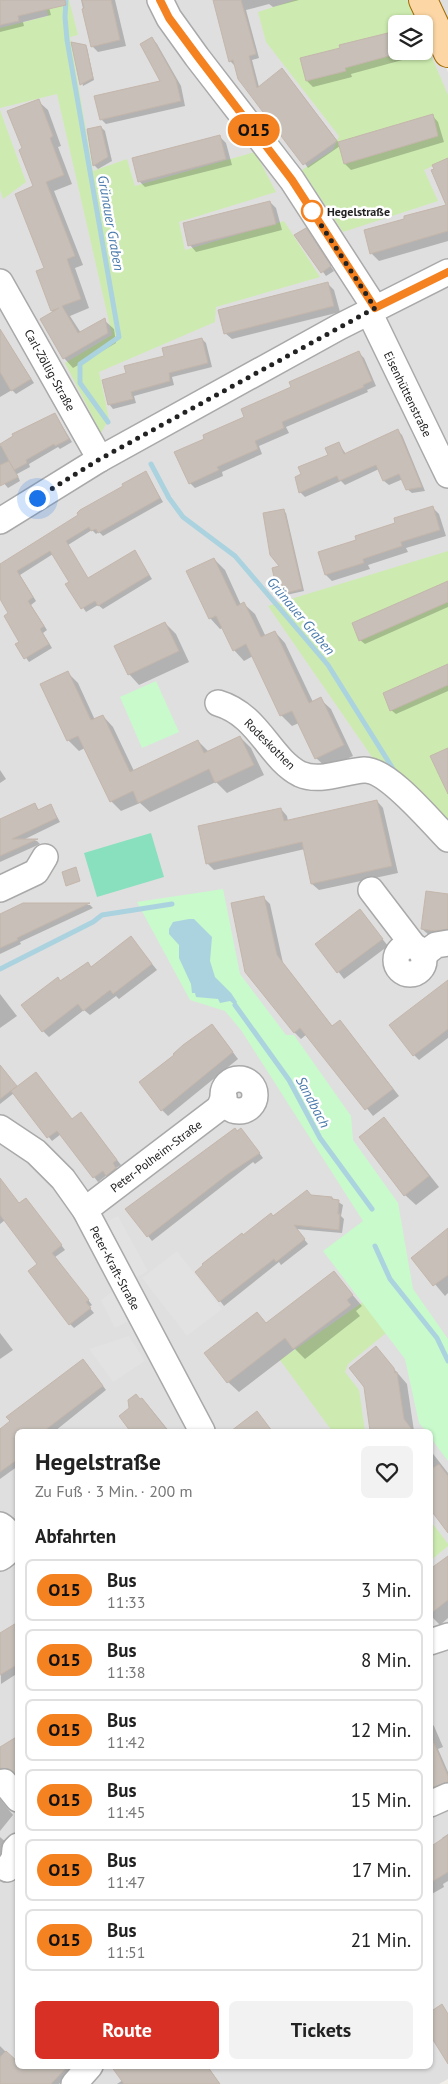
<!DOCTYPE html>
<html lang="de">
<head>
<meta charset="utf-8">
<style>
  body { margin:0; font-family:"PT Sans",sans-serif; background:#f2f2f2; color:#222; height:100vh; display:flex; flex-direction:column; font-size:19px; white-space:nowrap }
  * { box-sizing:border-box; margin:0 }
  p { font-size:16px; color:#767676 }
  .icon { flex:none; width:28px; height:28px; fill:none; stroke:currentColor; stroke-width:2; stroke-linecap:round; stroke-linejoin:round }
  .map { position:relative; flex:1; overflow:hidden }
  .side { position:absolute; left:15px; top:1429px; width:418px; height:640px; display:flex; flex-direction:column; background:#fff; border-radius:8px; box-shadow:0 1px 4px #0004 }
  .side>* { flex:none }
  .badge { padding:0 10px; border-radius:16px; font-size:18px; line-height:32px }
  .fabs { position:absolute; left:388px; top:15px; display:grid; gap:10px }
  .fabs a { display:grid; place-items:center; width:45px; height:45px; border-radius:8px; background:#fff; box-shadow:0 1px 4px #0004; font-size:25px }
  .you { position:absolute; width:25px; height:25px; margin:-12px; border:4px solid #fff; border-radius:50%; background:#1a73e8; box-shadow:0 0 0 8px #1a73e833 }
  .map>.badge { position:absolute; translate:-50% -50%; box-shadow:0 0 0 2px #fff }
  h2 { padding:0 20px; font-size:19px; line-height:45px }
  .round { display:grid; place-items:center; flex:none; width:52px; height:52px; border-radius:8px; background:#f2f2f2 }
  .head { display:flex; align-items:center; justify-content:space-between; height:85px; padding:0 20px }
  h1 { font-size:24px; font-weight:600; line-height:38px }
  .cta { display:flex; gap:10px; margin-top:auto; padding:10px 20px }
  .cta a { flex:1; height:58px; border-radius:8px; background:#d93025; color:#fff; font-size:20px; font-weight:600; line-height:58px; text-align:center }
  .cta a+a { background:#f2f2f2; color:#222 }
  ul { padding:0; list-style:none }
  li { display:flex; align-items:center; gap:15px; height:62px; margin:0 10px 8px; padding:0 10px; border:2px solid #e0e0e0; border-radius:8px }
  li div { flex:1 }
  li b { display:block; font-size:19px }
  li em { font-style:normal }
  li .badge { min-width:55px; font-weight:700; text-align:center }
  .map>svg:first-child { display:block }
  .residential { fill:#e0dfdf; fill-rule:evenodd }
  .grass { fill:#cdebb0 }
  .park { fill:#c8facc }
  .pitch { fill:#88e0be }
  .parking { fill:#e2e2e2 }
  .water { fill:#aad3df }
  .shadow { fill:#0003 }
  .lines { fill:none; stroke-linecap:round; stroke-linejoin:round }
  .stream { stroke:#aad3df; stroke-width:5 }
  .building { fill:#c7bfb8; stroke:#c4b6ab }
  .minor-casing { stroke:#a9a9a9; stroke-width:28 }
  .major-casing { stroke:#a06b00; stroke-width:30 }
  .minor { stroke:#fff; stroke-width:25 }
  .major { stroke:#fcd6a4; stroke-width:28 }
  .line-casing { stroke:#fff; stroke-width:11 }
  .line { stroke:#f58220; stroke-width:8 }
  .walk { stroke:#222; stroke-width:5; stroke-dasharray:0 9 }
  .stop-dot { fill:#fff; stroke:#f58220; stroke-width:2.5 }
  .labels { text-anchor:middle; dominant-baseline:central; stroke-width:5; stroke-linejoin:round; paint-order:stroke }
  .stop-label { font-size:12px; font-weight:bold; fill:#222; stroke:#fff; text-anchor:start }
  .street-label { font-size:12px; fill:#222; stroke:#fff }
  .water-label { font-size:14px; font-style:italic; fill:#4a7aab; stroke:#fff }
</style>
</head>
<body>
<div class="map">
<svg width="448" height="2084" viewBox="0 0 448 2084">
  <rect width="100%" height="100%" fill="#f2efe9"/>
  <!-- residential -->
  <g class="residential">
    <path d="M 0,0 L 416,0 L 448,72 L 448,2079 L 439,2084 L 0,2084 ZM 396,24 L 424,24 L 424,51 L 396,51 ZM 18,1431 L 430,1431 L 430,2066 L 18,2066 Z"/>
    <polygon points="438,0 448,0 448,22"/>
  </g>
  <!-- grass -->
  <g class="grass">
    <polygon points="45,0 69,0 78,35 70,37 93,171 127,159 135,186 255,152 276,192 179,222 185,250 284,221 320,277 216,307 215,322 99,372 109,419 101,433 65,363 112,335 57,94 0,108 0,28 48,16"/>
    <polygon points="295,0 407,0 417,24 396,24 396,51 424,51 424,39 448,95 448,159 424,170 438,201 343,232 302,170 333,150 339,136 266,42 258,12"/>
    <polygon points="0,110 26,182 3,199 0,190"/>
    <polygon points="448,551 448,830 372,757 268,606"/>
    <polygon points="363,1302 386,1333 348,1364 345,1372 359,1390 365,1431 332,1431 280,1360"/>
    <polygon points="430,1520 448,1544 448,1546 430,1561"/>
  </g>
  <!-- park -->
  <g class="park">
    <polygon points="156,681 179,732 142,748 120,697"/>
    <polygon points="223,889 240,974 286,1035 294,1035 351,1116 353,1140 398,1203 413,1289 448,1339 448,1461 430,1437 430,1431 426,1431 419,1423 405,1359 323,1251 363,1221 241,1030 225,1011 190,1000 137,902"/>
  </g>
  <!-- pitch -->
  <polygon class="pitch" points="151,833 164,877 97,897 84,853"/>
  <!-- parking -->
  <g class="parking">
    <polygon points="118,1216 148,1271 135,1278 105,1223"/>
    <polygon points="177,1251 222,1309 187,1336 142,1278"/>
    <polygon points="112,1292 128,1321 115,1328 101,1300"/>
    <polygon points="129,1336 145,1361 113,1382 89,1349"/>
  </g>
  <!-- water -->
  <polygon class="water" points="189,919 194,919 212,937 210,961 215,977 231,993 237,1002 235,1005 230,1001 220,1003 218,999 196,997 195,993 192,993 191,984 179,958 179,945 169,934 169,929 173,922"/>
  <!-- shadow -->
  <g class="shadow">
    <polygon points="0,0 47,0 51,15 23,22 24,26 0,32"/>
    <polygon points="81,0 115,0 126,46 98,52 92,46"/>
    <polygon points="214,0 299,0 273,7 269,4 246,10 259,58 252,60 259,87 286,74 339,143 432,115 438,122 444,142 351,170 345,164 340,146 308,168 236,65 234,65 230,61"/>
    <polygon points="395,33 396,34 396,51 404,51 406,59 351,74 352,77 313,87 307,81 341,49"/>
    <polygon points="152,38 157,44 181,86 185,106 106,124 101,119 162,82"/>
    <polygon points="73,44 87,48 94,80 83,86"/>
    <polygon points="38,101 48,110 61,146 58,147 72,184 54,191 83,265 75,268 89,308 70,316 81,333 104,320 114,329 116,343 73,368 64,358 52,310 35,187 23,149"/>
    <polygon points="101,127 105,131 112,161 98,169 94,165"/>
    <polygon points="220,137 226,143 232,165 145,187 139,181"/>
    <polygon points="270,202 276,208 282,230 196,252 190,245"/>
    <polygon points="448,206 448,241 379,261 371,253 406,220"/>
    <polygon points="306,230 334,271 326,276 296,235"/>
    <polygon points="328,284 334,290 340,312 232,339 225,333"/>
    <polygon points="6,339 34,383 16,394 12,390 0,397 0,343"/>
    <polygon points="202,339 206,343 212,367 172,377 174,385 134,396 136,403 113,409 109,404 128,374"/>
    <polygon points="359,353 364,358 376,386 367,390 368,392 286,427 289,433 259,446 262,454 222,472 223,476 195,488 190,483 206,439 246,418 292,388"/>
    <polygon points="55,414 72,442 60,449 58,447 29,464 30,467 17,474 20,481 8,488 3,482 0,483 0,446"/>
    <polygon points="398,431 402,435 425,491 412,493 407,489 403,479 389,485 384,481 379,469 345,485 341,481 305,497 301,493 296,478 329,455 339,444 346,454"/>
    <polygon points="146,473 163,502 103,536 99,532 96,534 92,530 68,545 88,579 135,552 152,579 103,609 98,605 86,612 67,584 71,582 53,554 20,575 36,601 31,605 47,630 43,633 52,648 29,662 17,645 20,643 10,613 0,598 0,566"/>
    <polygon points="433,508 439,514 446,536 406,548 408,552 368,565 370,569 332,581 326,575 319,553 357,541"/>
    <polygon points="283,511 286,513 304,591 282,596 279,594"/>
    <polygon points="214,559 225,570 241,605 244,604 255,614 266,637 275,632 285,643 313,702 320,699 331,709 353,756 327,768 316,758 299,723 292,726 281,715 253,656 244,661 234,650 223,628 220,629 210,618"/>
    <polygon points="448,582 448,607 365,644 360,640"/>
    <polygon points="165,623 176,634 189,662 139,685 129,674"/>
    <polygon points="448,666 448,691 396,714 391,710"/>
    <polygon points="67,672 78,683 95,720 103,716 113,727 134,771 198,741 209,752 240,737 251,748 264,775 227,793 216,782 150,812 140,803 121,811 111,801 85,748 79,751 68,740"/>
    <polygon points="0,770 6,779 0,783"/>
    <polygon points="377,801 383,808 398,873 319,890 312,884 305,849 214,870 207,863 281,809 287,816 288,821"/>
    <polygon points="34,804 40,811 51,806 60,822 21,841 37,841 40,844 0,862 0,826"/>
    <polygon points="448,895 448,936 429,935 422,929"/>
    <polygon points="264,898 270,904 283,963 333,1027 346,1028 399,1096 373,1116 307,1034 301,1039 294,1032"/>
    <polygon points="23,905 90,905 93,908 20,942 21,944 0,954 0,918"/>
    <polygon points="360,911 388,946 344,979 317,944"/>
    <polygon points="131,938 157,970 119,999 116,996 90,1015 84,1010 49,1037 43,1031 61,982 88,964 92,968"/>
    <polygon points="448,984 448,1038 419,1060 414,1055"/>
    <polygon points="0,994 17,1016 0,1028"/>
    <polygon points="218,1032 238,1059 168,1116 162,1110 176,1056"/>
    <polygon points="0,1065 17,1087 72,1121 85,1118 121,1165 116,1168 120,1173 111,1179 107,1175 98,1182 61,1134 52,1141 14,1093 0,1104"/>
    <polygon points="384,1119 394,1130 439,1187 416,1205 405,1195"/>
    <polygon points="245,1134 263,1158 255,1164 253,1162 152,1241 127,1209"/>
    <polygon points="0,1181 19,1204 29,1203 65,1250 55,1257 92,1305 89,1307 94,1313 74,1328 70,1324 39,1264 5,1220 0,1224"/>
    <polygon points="332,1198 343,1205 341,1216 344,1219 342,1233 296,1229 308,1244 281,1265 279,1262 224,1306 197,1272 243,1236 274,1217"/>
    <polygon points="448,1230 448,1293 445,1296 413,1258"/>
    <polygon points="334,1273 362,1306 356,1311 360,1316 305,1359 295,1349 239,1392 228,1382 257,1314 267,1324"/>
    <polygon points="0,1333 13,1350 0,1359"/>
    <polygon points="376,1348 407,1384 414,1431 372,1431 365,1386"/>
    <polygon points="87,1364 106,1390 55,1431 18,1431 18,1466 0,1479 0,1430"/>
    <polygon points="142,1399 147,1404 169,1431 132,1431 120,1416"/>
    <polygon points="430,1450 448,1473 448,1532 430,1509"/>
    <polygon points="448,1557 448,1618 440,1625 430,1615 430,1571"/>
    <polygon points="18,1628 18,1673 1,1684 0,1634"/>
    <polygon points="430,1722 434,1726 443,1747 438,1749 448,1772 448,1786 430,1794"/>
    <polygon points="18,1738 18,1778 0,1776 0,1762"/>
    <polygon points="0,1799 13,1815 0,1831"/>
    <polygon points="448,1834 448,1881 443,1884 444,1887 430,1895 430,1848 443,1840 442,1838"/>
    <polygon points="0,1837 8,1844 0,1863"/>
    <polygon points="0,2046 18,2064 18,2066 76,2066 59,2084 0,2084"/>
    <polygon points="121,2066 211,2066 209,2068 220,2084 117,2084 123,2080"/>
  </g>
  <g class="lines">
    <!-- stream -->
    <g class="stream">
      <polyline points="66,0 65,17 67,40 119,337 80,364 80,383 108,422"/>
      <polyline points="151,464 169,498 183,517 235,556 328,665 395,772"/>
      <polyline points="0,969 93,922 102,915 172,904"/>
      <polyline points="235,1005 289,1080 320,1138 372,1209"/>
      <polyline points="375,1246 390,1279 437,1338 448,1361"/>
    </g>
  </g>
  <!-- building -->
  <g class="building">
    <polygon points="0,0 65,0 66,5 18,16 19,21 0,25"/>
    <polygon points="82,0 111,0 120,40 91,47 82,9 84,8"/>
    <polygon points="213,0 241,0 256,54 249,56 257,88 282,68 337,141 303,165 238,79 233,60 229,62"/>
    <polygon points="396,31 396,54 345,68 346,71 306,81 300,58 340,48 339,45"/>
    <polygon points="152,37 176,80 181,101 100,120 94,96 160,81 140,44"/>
    <polygon points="71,42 86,45 93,78 80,85"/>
    <polygon points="39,99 53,136 50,138 64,175 46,182 75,256 67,259 81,299 62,306 78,333 105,318 108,333 63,359 40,319 59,308 51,311 36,271 44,268 15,194 33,186 19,150 22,148 7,111"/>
    <polygon points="433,114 438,136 344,164 338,142"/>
    <polygon points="101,126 108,157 93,166 87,129"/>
    <polygon points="220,135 226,159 138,182 132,158"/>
    <polygon points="448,158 448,231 370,254 364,230 404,219 404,216 446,205 431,170 434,169 432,165"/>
    <polygon points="270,201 276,224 188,246 183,223"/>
    <polygon points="306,228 331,266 321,273 294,235"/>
    <polygon points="328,282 334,306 224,334 218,310"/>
    <polygon points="0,329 31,379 11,391 0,372"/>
    <polygon points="202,338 208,363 169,373 170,381 131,392 133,399 108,405 102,380 126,373 124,366 164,356 162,348"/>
    <polygon points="359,351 372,381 363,385 364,387 282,422 284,428 255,441 258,449 217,467 219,470 189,484 174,452 204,439 203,435 244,417 241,409 291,387 289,382"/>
    <polygon points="55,413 69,439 55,446 54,444 26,460 27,463 14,470 0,444 13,436 12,434"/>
    <polygon points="398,429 422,487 406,490 399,474 383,481 376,465 339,481 337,476 299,493 295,477 301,474 298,467 328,455 325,448 339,442 344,454"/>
    <polygon points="9,461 18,477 0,486 0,465"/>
    <polygon points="146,471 160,498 98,533 96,529 91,531 89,527 66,541 88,578 135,550 149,575 98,606 95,601 81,609 65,584 69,582 50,551 17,571 33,597 28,601 44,626 40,629 49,644 24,659 15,644 19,642 4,616 8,613 0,599 0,564 78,515 77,513 80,510 123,486 122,484"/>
    <polygon points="433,506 440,530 401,542 402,546 363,559 364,563 325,575 318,552 356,540 355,536 395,523 394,518"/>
    <polygon points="284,509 302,589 278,595 272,568 279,566 270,555 263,513"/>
    <polygon points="214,558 237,606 244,602 261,637 275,631 309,703 321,697 344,745 315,759 292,711 280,716 246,644 233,651 216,616 209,619 186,571"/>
    <polygon points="448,581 448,602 359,641 352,623"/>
    <polygon points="165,622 179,651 128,675 114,646"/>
    <polygon points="448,664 448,685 390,711 383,693"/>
    <polygon points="68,671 91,720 103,715 130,772 198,740 204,753 240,736 254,765 215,783 209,769 138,803 133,791 110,802 78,736 67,741 40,684"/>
    <polygon points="448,748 448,794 430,756"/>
    <polygon points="377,800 392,866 311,884 302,842 206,864 198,826 281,808 284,821"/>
    <polygon points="35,803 38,810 51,804 57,818 12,839 38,839 0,856 0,819"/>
    <polygon points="76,867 80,881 66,886 62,872"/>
    <polygon points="426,891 448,894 448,929 435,931 421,929"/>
    <polygon points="264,896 277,955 332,1026 340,1020 393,1089 365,1110 300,1028 294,1033 245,972 231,903"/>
    <polygon points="23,903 90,903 17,938 18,940 0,948 0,914"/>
    <polygon points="360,909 383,939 337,973 315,944"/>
    <polygon points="131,936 152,964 113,994 110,990 83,1011 78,1004 42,1032 21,1005 58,977 60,981 88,962 91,967"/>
    <polygon points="448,980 448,1029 413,1056 389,1025"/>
    <polygon points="212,1024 233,1052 161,1111 139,1082 174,1055 173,1054 183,1045"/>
    <polygon points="0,1065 17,1086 0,1099"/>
    <polygon points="36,1072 72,1119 81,1112 117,1160 113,1163 116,1168 106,1176 103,1171 93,1178 57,1131 47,1138 11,1091"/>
    <polygon points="384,1117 429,1176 404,1196 359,1137"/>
    <polygon points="235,1128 237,1131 241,1128 260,1153 228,1174 147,1237 125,1209"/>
    <polygon points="0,1178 19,1203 26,1198 62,1245 52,1253 89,1300 86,1302 91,1308 69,1325 28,1271 37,1264 0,1215"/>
    <polygon points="307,1190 311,1195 332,1197 332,1199 339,1200 338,1214 340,1214 339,1230 294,1225 305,1239 276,1262 274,1259 219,1302 195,1272 203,1265 202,1264 242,1233 243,1235 271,1213 273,1216"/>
    <polygon points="448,1228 448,1275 433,1286 411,1258"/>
    <polygon points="334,1271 353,1295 347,1300 351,1305 293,1349 285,1338 227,1383 204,1353 257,1312 266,1323"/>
    <polygon points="376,1346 394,1368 395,1373 397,1372 404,1419 413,1431 370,1431 364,1387 349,1368"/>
    <polygon points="83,1359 103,1386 44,1431 18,1431 18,1459 0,1472 0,1429 10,1421 6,1417"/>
    <polygon points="136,1394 140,1399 142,1398 168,1431 130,1431 119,1416 129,1408 128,1400"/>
    <polygon points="257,1411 272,1431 231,1431"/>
    <polygon points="439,1464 448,1476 448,1533 430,1509 430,1470"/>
    <polygon points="448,1556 448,1600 430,1614 430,1569"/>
    <polygon points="18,1622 18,1664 0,1675 0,1633"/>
    <polygon points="430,1734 448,1776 448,1782 430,1788"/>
    <polygon points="18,1736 18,1776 17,1776 9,1769 0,1768 0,1747"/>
    <polygon points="448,1835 448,1872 430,1883 430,1847"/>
    <polygon points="442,2004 448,2014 448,2064 430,2035 430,2012"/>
    <polygon points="6,2051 18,2062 18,2066 68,2066 51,2084 0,2084 0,2057"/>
    <polygon points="111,2066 207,2066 220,2084 124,2084"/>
  </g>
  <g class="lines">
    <!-- minor casing -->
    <g class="minor-casing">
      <g id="minor">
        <polyline points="160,0 169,18 197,57 292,180 375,308"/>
        <polyline points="0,282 100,459"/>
        <polyline points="369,312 448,475"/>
        <polyline points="0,521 100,459 339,327 448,272"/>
        <path d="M 218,703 C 259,715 269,758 300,774 C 320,783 344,771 364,770 C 388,769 431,822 448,839"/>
        <polyline points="0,889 36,872 45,857"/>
        <polyline points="371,890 413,945"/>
        <circle cx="410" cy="960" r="14"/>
        <polyline points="423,955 436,945 448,943"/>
        <circle cx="239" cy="1095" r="16"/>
        <polyline points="0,1128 36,1152 63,1179 85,1210 202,1431"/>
        <polyline points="85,1210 219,1108 224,1097"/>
        <path d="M 0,1525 C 14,1533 15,1550 0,1558"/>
        <polyline points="430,1642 448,1636"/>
        <polyline points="4,1782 18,1799"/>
        <polyline points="430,1804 448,1796"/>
        <polyline points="7,1869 14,1859 15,1849 18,1846"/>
        <polyline points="74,2084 90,2066"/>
      </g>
    </g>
    <!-- major casing -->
    <g class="major-casing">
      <polyline id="major" points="423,0 448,53"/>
    </g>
    <!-- minor -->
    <use href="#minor" class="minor"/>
    <!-- major -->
    <use href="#major" class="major"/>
  </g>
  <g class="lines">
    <!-- line casing -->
    <g class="line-casing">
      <polyline id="line" points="160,0 169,18 198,57 292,180 375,308 448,272"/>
    </g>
    <!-- line -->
    <use href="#line" class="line"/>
    <!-- walk -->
    <polyline class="walk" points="37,498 100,459 375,308 312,211"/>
  </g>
  <!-- markers -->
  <circle class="stop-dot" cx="312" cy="211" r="10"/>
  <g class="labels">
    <!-- stop labels -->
    <g class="stop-label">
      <text x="327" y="211">Hegelstraße</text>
    </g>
    <!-- street labels -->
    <g class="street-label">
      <text transform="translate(50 370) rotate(61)">Carl-Zöllig-Straße</text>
      <text transform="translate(408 394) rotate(64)">Eisenhüttenstraße</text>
      <text transform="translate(270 744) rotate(45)">Rodeskothen</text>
      <text transform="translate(156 1156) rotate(-37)">Peter-Polheim-Straße</text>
      <text transform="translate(115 1268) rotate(62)">Peter-Kraft-Straße</text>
    </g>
    <!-- water labels -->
    <g class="water-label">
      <text transform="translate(111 223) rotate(80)">Grünauer Graben</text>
      <text transform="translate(301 616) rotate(50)">Grünauer Graben</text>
      <text transform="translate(313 1102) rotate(62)">Sandbach</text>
    </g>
  </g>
</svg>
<div class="fabs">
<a><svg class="icon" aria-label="layers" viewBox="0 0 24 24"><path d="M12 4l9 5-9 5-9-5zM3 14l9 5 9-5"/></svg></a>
</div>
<div class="you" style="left:37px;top:498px"></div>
<b class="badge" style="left:254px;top:130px;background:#f58220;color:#111">O15</b>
<section class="side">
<div class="head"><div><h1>Hegelstraße</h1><p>Zu Fuß · 3 Min. · 200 m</p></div><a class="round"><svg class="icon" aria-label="heart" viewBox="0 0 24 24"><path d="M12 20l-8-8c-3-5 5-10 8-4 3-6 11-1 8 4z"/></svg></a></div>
<h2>Abfahrten</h2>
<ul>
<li><span class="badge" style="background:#f58220;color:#111">O15</span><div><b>Bus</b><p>11:33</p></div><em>3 Min.</em></li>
<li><span class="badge" style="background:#f58220;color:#111">O15</span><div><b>Bus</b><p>11:38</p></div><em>8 Min.</em></li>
<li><span class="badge" style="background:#f58220;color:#111">O15</span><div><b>Bus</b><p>11:42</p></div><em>12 Min.</em></li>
<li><span class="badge" style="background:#f58220;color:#111">O15</span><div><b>Bus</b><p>11:45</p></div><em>15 Min.</em></li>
<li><span class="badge" style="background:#f58220;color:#111">O15</span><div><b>Bus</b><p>11:47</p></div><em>17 Min.</em></li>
<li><span class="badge" style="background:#f58220;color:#111">O15</span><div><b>Bus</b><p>11:51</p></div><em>21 Min.</em></li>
</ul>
<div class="cta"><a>Route</a><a>Tickets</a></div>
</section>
</div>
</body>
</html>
